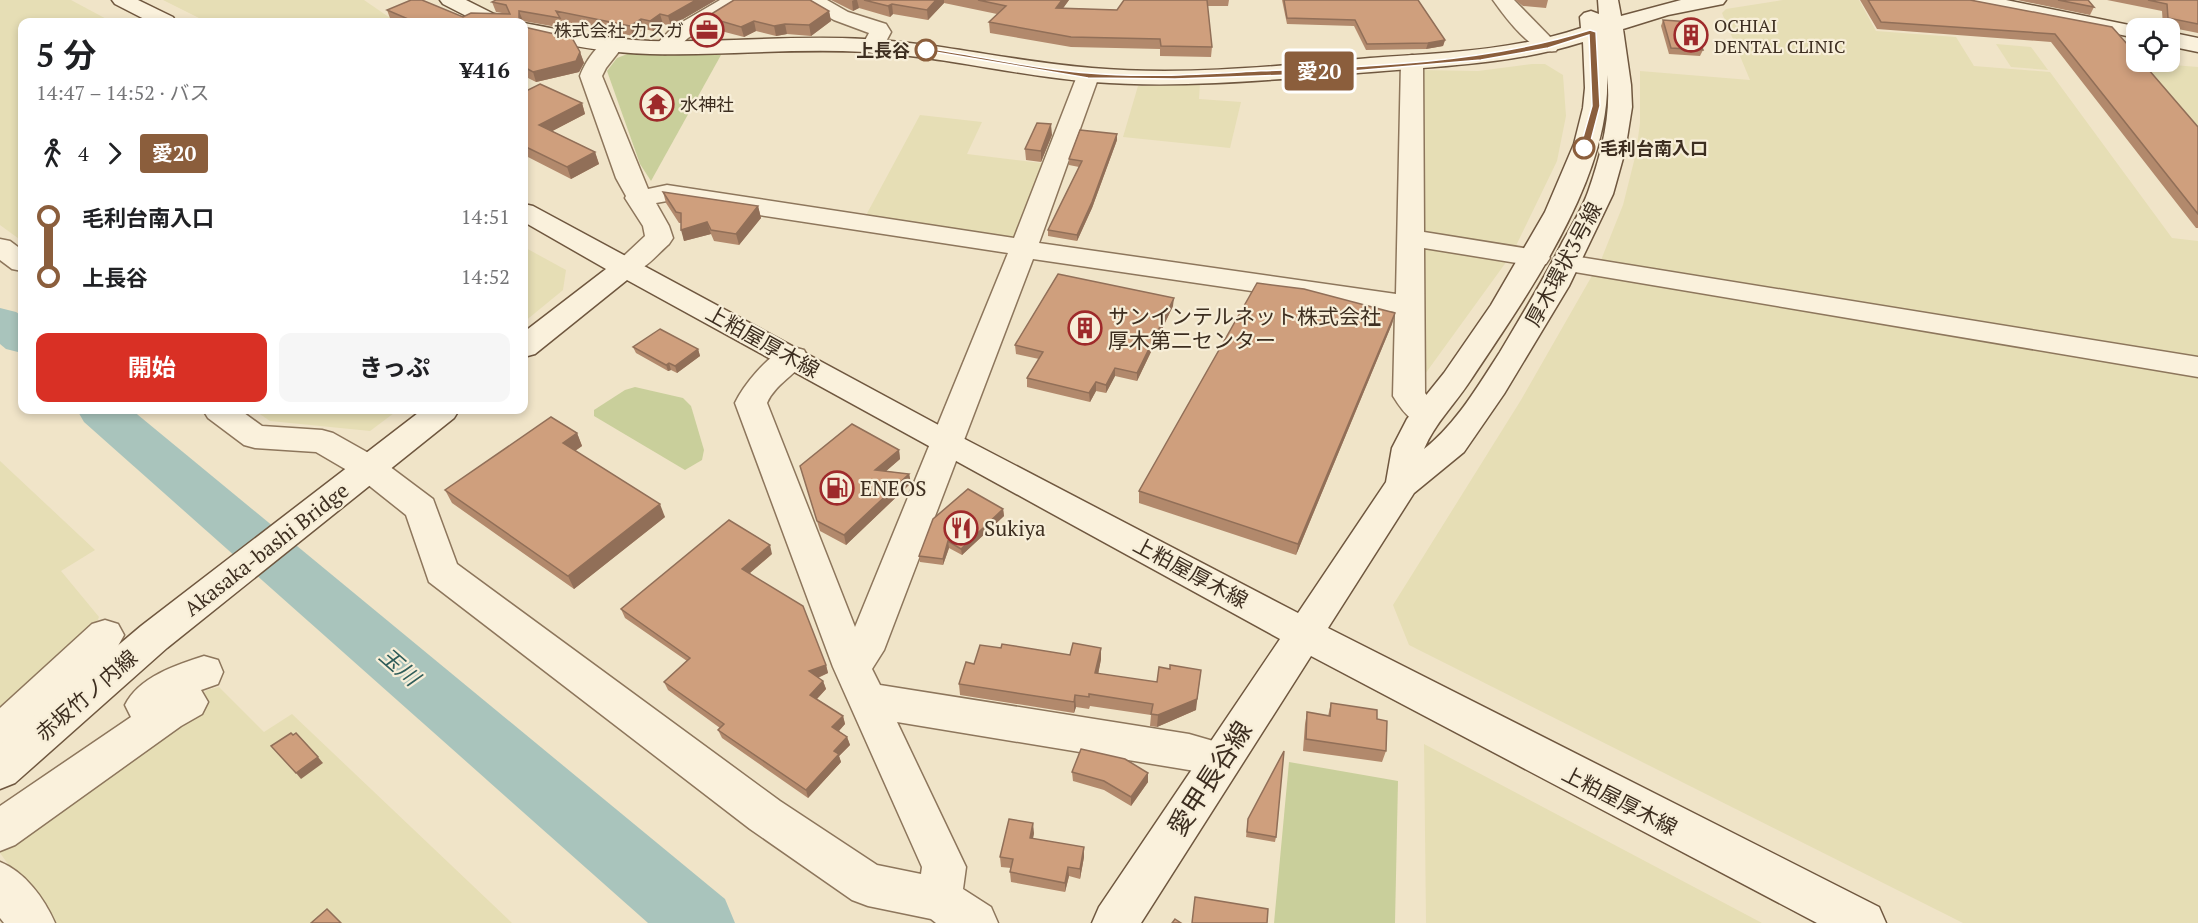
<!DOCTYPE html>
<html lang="ja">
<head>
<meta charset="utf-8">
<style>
  body { margin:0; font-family:"PT Serif","Noto Sans JP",serif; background:#f6f6f6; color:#202124; height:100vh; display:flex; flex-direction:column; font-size:22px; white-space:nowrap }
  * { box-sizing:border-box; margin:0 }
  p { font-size:20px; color:#757577 }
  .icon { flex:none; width:33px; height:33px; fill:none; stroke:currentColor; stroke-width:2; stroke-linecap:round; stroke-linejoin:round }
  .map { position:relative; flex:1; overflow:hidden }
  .panel { position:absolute; left:18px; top:18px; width:510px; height:396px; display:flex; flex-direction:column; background:#fff; border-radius:12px; box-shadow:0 3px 9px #0003 }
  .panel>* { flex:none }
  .badge { padding:0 12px; border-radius:4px; font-size:21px; line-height:39px }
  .fabs { position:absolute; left:2126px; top:18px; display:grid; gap:12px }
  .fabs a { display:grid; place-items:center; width:54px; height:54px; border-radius:12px; background:#fff; box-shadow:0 3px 9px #0003; font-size:30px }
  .map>.badge { position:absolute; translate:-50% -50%; box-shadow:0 0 0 3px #fff }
  .legs { display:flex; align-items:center; gap:9px; height:66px; padding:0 18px; font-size:20px }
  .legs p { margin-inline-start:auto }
  .headline { display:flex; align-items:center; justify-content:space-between; height:102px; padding:0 18px }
  h1 { font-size:33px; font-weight:700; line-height:45px }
  .action { display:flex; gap:12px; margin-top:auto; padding:12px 18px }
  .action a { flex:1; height:69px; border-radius:12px; background:#d93025; color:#fff; font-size:24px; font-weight:700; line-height:69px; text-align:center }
  .action a+a { background:#f6f6f6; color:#202124 }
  ul { padding:0 18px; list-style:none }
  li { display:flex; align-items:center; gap:21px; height:60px; font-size:22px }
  li i { display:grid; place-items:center; width:9px; height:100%; margin:0 8px; background:currentColor }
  li i::after { content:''; width:15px; height:15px; margin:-8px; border:4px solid; border-radius:50%; background:#fff }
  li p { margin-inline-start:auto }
  li:first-child i { background:linear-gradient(#0000 50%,currentColor 0) }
  li:last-child i { background:linear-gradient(currentColor 50%,#0000 0) }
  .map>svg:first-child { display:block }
  .farmland { fill:#e6deb5 }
  .green { fill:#c9cf9b }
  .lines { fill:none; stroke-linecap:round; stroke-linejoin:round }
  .river { fill:#a9c4bc; fill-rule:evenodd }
  .street-casing { stroke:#8d765c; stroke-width:3 }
  .secondary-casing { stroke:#6f573f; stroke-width:3 }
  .street { fill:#faf1dc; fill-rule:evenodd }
  .secondary { fill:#faf1dc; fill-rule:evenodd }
  .wall { fill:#b2896c }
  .shaded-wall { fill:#916f58 }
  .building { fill:#cf9f7d; stroke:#916f58; stroke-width:1.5 }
  .line-1 { fill:#8b5e3c; stroke:#fff; stroke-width:1.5 }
  .stop-1-dot { fill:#fff; stroke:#8b5e3c; stroke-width:3 }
  .labels { text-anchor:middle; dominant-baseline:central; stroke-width:4.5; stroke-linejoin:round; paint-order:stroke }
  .far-poi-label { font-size:18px; fill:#3d2e20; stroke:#f7eed8; text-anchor:start }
  .far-stop-label { font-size:18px; font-weight:bold; fill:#3d2e20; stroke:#f7eed8; text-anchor:end }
  .street-label { font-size:21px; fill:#3d2e20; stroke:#f7eed8 }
  .poi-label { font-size:21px; fill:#3d2e20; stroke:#f7eed8; text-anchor:start }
  .water-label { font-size:22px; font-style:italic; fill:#2f5d5a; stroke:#f7eed8 }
  .near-street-label { font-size:26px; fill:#3d2e20; stroke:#f7eed8 }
</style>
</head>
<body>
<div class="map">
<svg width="2198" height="923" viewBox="0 0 2198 923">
  <rect width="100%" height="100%" fill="#f0e4c8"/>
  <!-- farmland -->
  <g class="farmland">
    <polygon points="0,0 71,0 112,22 22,22 22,241 0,225"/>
    <polygon points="163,0 364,0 396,22 207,22"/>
    <polygon points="1783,0 1859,0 1876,31 1956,37 1974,66 2050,72 2172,238 2198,241 2198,923 1963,923 1409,645 1393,605 1521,400 1601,260 1623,205 1636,153 1640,123 1640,71 1750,80 1722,13 1726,9"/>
    <polygon points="1996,44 2031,47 2048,70 2011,67"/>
    <polygon points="2137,62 2198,67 2198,133"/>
    <polygon points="1532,64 1545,64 1563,75 1566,116 1557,161 1512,254 1420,381 1419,70 1478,71"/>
    <polygon points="1200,84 1199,99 1241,102 1230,148 1123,137 1138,86"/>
    <polygon points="920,115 982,122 967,154 1050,164 1022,236 1011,241 864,219"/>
    <polygon points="524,247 566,270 563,290 524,322"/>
    <polygon points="254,410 398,410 370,431 270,421"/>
    <polygon points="0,461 95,550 61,571 99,617 92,633 0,718"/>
    <polygon points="219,687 264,732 292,714 512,923 51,923 0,853 0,838 207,690"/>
    <polygon points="1424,744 1762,923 1426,923"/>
  </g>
  <!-- green -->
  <g class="green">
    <polygon points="630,53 721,55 651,181 640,164 607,71 617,58"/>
    <polygon points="635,387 683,398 691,406 704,450 702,460 685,470 594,416 594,410 625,390"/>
    <polygon points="1289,762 1398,781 1395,923 1274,923"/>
  </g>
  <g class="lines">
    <!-- river -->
    <g class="river">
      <polygon points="0,308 16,312 22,316 22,353 6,349 0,344"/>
      <polygon points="77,410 132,410 725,899 735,923 648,923 84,422"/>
    </g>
    <!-- street casing -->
    <g class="street-casing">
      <g id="street">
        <polygon points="720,0 745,0 742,4 688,38 673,52 665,54 657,52 654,47 672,28"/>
        <polygon points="802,0 827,0 848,12 886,24 891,32 881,51 873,53 865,51 862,46 869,33 834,20 805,4"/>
        <path d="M 1493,0 L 1514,0 L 1559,46 L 1556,51 C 1533,56 1505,17 1493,0 Z"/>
        <path d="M 613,38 L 621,40 L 624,45 L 606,68 L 602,76 L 648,189 L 667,185 L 1014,238 L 1077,76 L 1080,71 L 1088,69 L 1096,71 L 1099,76 L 1039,243 L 1396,294 L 1401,62 L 1404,57 L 1412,55 L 1420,57 L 1423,62 L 1424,232 L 1536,250 L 1546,252 L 1550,258 L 1546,264 L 1536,266 L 1424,248 L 1425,393 L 1442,415 L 1437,423 C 1416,429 1404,414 1393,396 L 1395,312 L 1033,259 L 884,650 L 872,669 L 880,685 L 1189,734 L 1234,747 L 1240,760 L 1234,773 L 1220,778 L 1189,770 L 897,722 L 966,867 L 963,889 L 991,907 L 998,923 L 936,923 L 931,919 L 868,906 L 852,900 L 750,829 L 429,582 L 406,515 L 357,476 L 316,452 L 255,448 L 244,445 L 208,418 L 203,410 L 240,410 L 262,426 L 322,430 L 333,433 L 381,460 L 433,499 L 457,564 L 780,801 L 877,865 L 921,874 L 922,867 L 833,667 L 735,403 C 743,386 767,356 785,349 C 792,346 797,348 804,350 L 808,357 C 797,374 775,384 767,403 L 855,627 L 1008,253 L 667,201 L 656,203 L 669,226 L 673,238 L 669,244 C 653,258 639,279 616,273 L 612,267 L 645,236 L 643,226 L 625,198 L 626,196 L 616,178 L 580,76 C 585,62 598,42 613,38 Z"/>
        <polygon points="0,239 10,241 22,250 22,271 12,269 0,260"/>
        <polygon points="1567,255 2198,357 2198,377 1557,269 1553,263 1557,257"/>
        <polygon points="105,620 118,624 124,635 118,646 14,745 0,751 0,708 92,624"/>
        <path d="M 204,656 L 218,660 L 223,672 L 218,684 L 201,690 L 208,702 L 202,714 L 181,726 L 15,845 L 0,851 L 0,806 L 131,717 L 125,705 C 139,677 176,665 204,656 Z"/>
        <path d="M 0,862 C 25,872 44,898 55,923 L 4,923 L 0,918 Z"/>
      </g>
    </g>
    <!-- secondary casing -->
    <g class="secondary-casing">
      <g id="secondary">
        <polygon points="112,0 138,0 173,17 176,22 150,22 115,4"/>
        <polygon points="440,0 466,0 494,14 509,17 512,22 478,22 443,4"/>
        <path d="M 1598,0 L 1618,0 L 1621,16 L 1681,0 L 1726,0 L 1723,4 L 1668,15 L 1623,29 L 1631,85 L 1632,107 L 1625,151 L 1613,194 L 1569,286 L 1504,394 L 1464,452 L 1414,493 L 1328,628 L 1879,907 L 1886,923 L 1817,923 L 1311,656 L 1141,923 L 1092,923 L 1099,907 L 1280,639 L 627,280 L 535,354 L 524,357 L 524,332 L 606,269 L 524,222 L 524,204 L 533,206 L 957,435 L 1298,613 L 1386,482 L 1392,448 L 1407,419 L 1444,373 L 1491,305 L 1545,212 L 1574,144 L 1583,108 L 1585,88 L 1583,42 C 1514,64 1442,66 1371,72 C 1279,79 1185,89 1093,82 C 1016,76 942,56 865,52 C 793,48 722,56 650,54 C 607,53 566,45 524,35 L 524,23 C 566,31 607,39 650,41 C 722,43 793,35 864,39 C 941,43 1016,62 1092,68 C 1185,76 1278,66 1370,58 C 1441,53 1513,51 1581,28 L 1580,17 L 1584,13 L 1591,11 L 1599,14 ZM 1607,75 C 1612,114 1601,155 1588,192 C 1582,209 1572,225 1563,241 C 1544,279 1522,315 1500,352 C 1478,386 1456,424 1424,449 C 1435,423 1455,404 1470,381 C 1525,298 1612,178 1607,75 Z"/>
        <polygon points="1959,0 2006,0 2144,28 2136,28 2136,38 2052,20 1969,6 1962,4"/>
        <polygon points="2169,32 2198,38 2198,52 2169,46"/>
        <polygon points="422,410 459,410 454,418 167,648 15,783 0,789 0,745 141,626"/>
      </g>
    </g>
    <!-- street -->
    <use href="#street" class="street"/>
    <!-- secondary -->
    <use href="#secondary" class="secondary"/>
  </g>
  <!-- wall -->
  <g class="wall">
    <polygon points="716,0 671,26 663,24 653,31 644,29 633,36 561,21 563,28 523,21 523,22 396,22 391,21 387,10 463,17 502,13 496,12 492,2"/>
    <polygon points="734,0 829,11 831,21 811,36 787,34 776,36 756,31 744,37 717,30 705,37 698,34 695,24"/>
    <polygon points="831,0 1069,0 1063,8 1117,10 1124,0 1229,0 1228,6 1207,6 1212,47 1211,57 1160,56 1160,49 1071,47 990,33 989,22 997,14 944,3 928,20 893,14 890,17 859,8 853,11"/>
    <polygon points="1282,0 1418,0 1445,40 1443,46 1426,49 1366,50 1354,26 1287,24"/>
    <polygon points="1515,0 1548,0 1546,8 1523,6"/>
    <polygon points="1860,0 1970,0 2112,27 2198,127 2198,228 2196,228 2051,42 1877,29"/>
    <polygon points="2017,0 2088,0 2094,7 2090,15"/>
    <polygon points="2107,0 2198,0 2198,33 2163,26 2162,11"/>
    <polygon points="1663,20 1703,50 1700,56 1669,54 1661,26"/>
    <polygon points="524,27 580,52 584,63 579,72 536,82 524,76"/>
    <polygon points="524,92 582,103 585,114 552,131 595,152 599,164 571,179 524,155"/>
    <polygon points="1052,135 1041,162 1026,160 1025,149"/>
    <polygon points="1117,140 1092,208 1077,241 1048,236 1048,230 1079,167 1069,165 1069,159"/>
    <polygon points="663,192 758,206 761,218 739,245 714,241 711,234 684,241 681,223 679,223 666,203"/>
    <polygon points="1173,306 1137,381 1115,376 1106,393 1096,391 1090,402 1027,387 1027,378 1039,359 1016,354 1015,345"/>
    <polygon points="1395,313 1392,324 1296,555 1139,503 1139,491"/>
    <polygon points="633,347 698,349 700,356 677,373 671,370 668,371 636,353"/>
    <polygon points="577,433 582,446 575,451 665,517 574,589 452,503 445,490"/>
    <polygon points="899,450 900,459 886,471 909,474 911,483 846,545 820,531 800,466"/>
    <polygon points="1003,509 1004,516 962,555 949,548 943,565 920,562 919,556"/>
    <polygon points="772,554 750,573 826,665 828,673 818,678 823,681 826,689 817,699 843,716 845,724 839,731 847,737 850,745 839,756 841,762 808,798 722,738 718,730 720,728 668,690 664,682 687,661 625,618 621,609"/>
    <polygon points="1001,648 1070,655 1101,648 1101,659 1098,674 1196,710 1157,727 1150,726 1151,715 1090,706 1089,709 1076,707 1074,713 960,695 959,684 974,664"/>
    <polygon points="1331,703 1377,719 1386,751 1382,762 1303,751 1305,724 1307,712 1328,716"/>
    <polygon points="1072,772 1148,773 1148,782 1131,806 1104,790 1073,781"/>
    <polygon points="1248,819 1276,837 1275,842 1246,837"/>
    <polygon points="1034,833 1033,838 1084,857 1080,879 1069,876 1065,892 1011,882 1010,872 1011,868 1001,867 1000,857"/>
  </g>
  <!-- shaded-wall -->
  <g class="shaded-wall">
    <polygon points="696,0 716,0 671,26 668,16"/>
    <polygon points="854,0 857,0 859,8 853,11 852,1"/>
    <polygon points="936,0 944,0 944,3 928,20 927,10"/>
    <polygon points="1062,0 1069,0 1056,18 1056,8"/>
    <polygon points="892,4 893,14 890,17 888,6"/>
    <polygon points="519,11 523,21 523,22 519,22"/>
    <polygon points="829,11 831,21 811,36 809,25"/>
    <polygon points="660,14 663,24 653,31 650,21"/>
    <polygon points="641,19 644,29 633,36 630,26"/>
    <polygon points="714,19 717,30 705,37 703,26"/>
    <polygon points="754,21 756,31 744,37 741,27"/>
    <polygon points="785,24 787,34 776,36 774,26"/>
    <polygon points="1445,40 1443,46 1426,49 1428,43"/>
    <polygon points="580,52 584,63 579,72 536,82 533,72"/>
    <polygon points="582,103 585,114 543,136 539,125"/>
    <polygon points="1051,124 1052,135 1041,162 1041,151"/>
    <polygon points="1117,134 1117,140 1092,208 1077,241 1077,235"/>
    <polygon points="595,152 599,164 571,179 567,167"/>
    <polygon points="758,206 761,218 739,245 736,234"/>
    <polygon points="707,222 711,234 684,241 681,230"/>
    <polygon points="1174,298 1173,306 1137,381 1137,373"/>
    <polygon points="1395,313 1392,324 1296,555 1298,544"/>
    <polygon points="698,349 700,356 677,373 675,366"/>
    <polygon points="669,363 671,370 668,371 666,365"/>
    <polygon points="1115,368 1115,376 1106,393 1106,385"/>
    <polygon points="1096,382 1096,391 1090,402 1089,393"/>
    <polygon points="577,433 582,446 569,455 563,443"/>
    <polygon points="899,450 900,459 877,479 875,470"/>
    <polygon points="909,474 911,483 846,545 844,535"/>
    <polygon points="660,504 665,517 574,589 568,576"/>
    <polygon points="1003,509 1004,516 962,555 961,549"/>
    <polygon points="948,541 949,548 943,565 943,559"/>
    <polygon points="770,545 772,554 745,577 742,569"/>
    <polygon points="1101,648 1101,659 1096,685 1095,673"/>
    <polygon points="826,665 828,673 812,680 809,671"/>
    <polygon points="1201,670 1196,710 1157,727 1158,715"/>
    <polygon points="823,681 826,689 813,703 810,695"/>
    <polygon points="1075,695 1076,707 1074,713 1074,702"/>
    <polygon points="843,716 845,724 835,735 832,727"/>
    <polygon points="847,737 850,745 839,756 841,762 808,798 806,790 834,751"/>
    <polygon points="318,757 323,763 301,779 296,773"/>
    <polygon points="1148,773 1148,782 1131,806 1131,797"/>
    <polygon points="1033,823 1034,833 1031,848 1030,838"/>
    <polygon points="1084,847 1084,857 1080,879 1080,869"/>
    <polygon points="1068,867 1069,876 1065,892 1065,883"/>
  </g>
  <!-- building -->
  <g class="building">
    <polygon points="411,0 422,0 463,17 471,13 510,14 506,5 492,2 496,0 696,0 668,16 660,14 650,21 641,19 630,26 556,11 560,18 519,11 519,22 415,22 387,10"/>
    <polygon points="734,0 810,0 829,11 809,25 785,24 774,26 754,21 741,27 714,19 703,26 695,24"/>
    <polygon points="864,0 936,0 927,10 892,4 888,6"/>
    <polygon points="978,0 1062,0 1056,8 1117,10 1124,0 1207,0 1212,47 1161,46 1160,39 1071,37 989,22 1006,6"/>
    <polygon points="1284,0 1418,0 1445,40 1428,43 1367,44 1355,20 1287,18"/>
    <polygon points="1868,0 1970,0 2112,27 2136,54 2136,62 2142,62 2198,127 2198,214 2055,34 1881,22"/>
    <polygon points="2058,0 2088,0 2094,7"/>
    <polygon points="2148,0 2198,0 2198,24 2168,18 2167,4"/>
    <polygon points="1663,20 1691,22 1703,50 1671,48"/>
    <polygon points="524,27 572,38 580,52 576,61 533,72 524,67"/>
    <polygon points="540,84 582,103 539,125 595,152 567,167 524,146 524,92"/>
    <polygon points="1037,123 1051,124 1041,151 1025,149"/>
    <polygon points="1080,130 1117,134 1092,202 1077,235 1048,230 1082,161 1069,159"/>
    <polygon points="663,192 758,206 736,234 711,230 707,222 681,230 681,213 676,212"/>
    <polygon points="1058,274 1174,298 1137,373 1115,368 1106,385 1096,382 1089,393 1027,378 1043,352 1015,345"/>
    <polygon points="1257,283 1304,289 1395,313 1298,544 1139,491"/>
    <polygon points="660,329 698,349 675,366 669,363 666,365 633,347"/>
    <polygon points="551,417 577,433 563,443 660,504 568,576 445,490"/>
    <polygon points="852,424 899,450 875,470 909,474 844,535 817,521 800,466"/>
    <polygon points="968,489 1003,509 961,549 948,541 943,559 919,556 933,519"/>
    <polygon points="729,520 770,545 742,569 803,606 826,665 809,671 823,681 810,695 843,716 832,727 847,737 834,751 839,754 806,790 718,730 724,724 664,682 690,658 621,609"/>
    <polygon points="1073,643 1101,648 1095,673 1157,682 1159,667 1170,669 1170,665 1201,670 1197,699 1158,715 1151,714 1153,704 1089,694 1089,697 1075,695 1074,702 959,684 966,662 974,664 980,645 1001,648 1002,644 1070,655"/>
    <polygon points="1331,703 1377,710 1377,719 1387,721 1386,751 1306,739 1307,712 1330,716"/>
    <polygon points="291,733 293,735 296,733 318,757 296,773 271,746"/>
    <polygon points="1081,749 1125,759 1148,773 1131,797 1104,781 1072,772"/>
    <polygon points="1284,751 1276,837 1247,832 1248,819"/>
    <polygon points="1009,819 1033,823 1030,838 1084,847 1080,869 1068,867 1065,883 1010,872 1013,859 1000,857"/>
    <polygon points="1195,897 1268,909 1267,923 1192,923"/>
    <polygon points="327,909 341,923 311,923"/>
    <polygon points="1175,919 1181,923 1172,923"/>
  </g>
  <!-- line-1 -->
  <path class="line-1" d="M 1590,30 L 1596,32 L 1600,106 L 1589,148 L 1584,151 L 1580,148 L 1592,106 L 1589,35 L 1548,48 L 1481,60 L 1318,74 L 1175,79 L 1088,78 L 923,50 L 926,48 C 980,56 1034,69 1088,73 C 1144,78 1201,74 1257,71 C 1366,67 1485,63 1590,30 Z"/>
  <!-- icons -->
  <defs>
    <g id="office-ring" transform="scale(1.725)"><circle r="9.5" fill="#f7eed8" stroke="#9e2a2b" stroke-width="1.5"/><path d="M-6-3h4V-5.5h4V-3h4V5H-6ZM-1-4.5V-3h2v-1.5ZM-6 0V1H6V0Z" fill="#9e2a2b"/></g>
    <g id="building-ring" transform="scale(1.725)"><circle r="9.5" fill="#f7eed8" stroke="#9e2a2b" stroke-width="1.5"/><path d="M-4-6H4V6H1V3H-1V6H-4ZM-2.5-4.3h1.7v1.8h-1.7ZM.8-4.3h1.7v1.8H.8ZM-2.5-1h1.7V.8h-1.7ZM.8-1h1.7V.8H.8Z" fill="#9e2a2b"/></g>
    <g id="temple-ring" transform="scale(1.725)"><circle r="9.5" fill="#f7eed8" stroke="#9e2a2b" stroke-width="1.5"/><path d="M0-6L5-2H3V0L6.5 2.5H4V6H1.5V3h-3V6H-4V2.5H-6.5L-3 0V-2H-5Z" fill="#9e2a2b"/></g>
    <g id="fuel-ring" transform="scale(1.725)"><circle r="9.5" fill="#f7eed8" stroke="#9e2a2b" stroke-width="1.5"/><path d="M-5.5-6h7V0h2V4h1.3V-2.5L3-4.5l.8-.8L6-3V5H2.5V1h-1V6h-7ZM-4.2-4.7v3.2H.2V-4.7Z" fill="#9e2a2b"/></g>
    <g id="restaurant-ring" transform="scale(1.725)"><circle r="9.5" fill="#f7eed8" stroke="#9e2a2b" stroke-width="1.5"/><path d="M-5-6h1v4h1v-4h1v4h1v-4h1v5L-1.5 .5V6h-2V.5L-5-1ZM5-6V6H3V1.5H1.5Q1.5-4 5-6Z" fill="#9e2a2b"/></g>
  </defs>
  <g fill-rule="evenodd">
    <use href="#office-ring" x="707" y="30"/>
    <use href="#building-ring" x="1691" y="35"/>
    <use href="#temple-ring" x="657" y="104"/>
    <use href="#building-ring" x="1085" y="328"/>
    <use href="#fuel-ring" x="837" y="488"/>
    <use href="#restaurant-ring" x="961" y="528"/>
  </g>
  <!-- markers -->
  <g class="stop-1-dot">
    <circle cx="926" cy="50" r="10"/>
    <circle cx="1584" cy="148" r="10"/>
  </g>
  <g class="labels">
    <!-- far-poi labels -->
    <g class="far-poi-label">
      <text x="1714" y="25">OCHIAI<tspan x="1714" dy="21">DENTAL CLINIC</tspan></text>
      <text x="684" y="30" text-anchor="end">株式会社 カスガ</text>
      <text x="680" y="104">水神社</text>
    </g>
    <!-- far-stop labels -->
    <g class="far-stop-label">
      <text x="910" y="50">上長谷</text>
      <text x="1600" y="148" text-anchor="start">毛利台南入口</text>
    </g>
    <!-- street labels -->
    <g class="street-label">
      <text transform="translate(1563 264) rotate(-62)">厚木環状3号線</text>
      <text transform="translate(763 341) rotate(29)">上粕屋厚木線</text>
      <text transform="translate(266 549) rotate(-38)">Akasaka-bashi Bridge</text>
      <text transform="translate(1191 572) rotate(28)">上粕屋厚木線</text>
      <text transform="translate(86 695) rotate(-41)">赤坂竹ノ内線</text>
      <text transform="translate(1620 800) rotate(27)">上粕屋厚木線</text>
    </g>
    <!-- poi labels -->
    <g class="poi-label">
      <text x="1108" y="316">サンインテルネット株式会社<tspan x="1108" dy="24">厚木第二センター</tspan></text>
      <text x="860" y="488">ENEOS</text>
      <text x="984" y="528">Sukiya</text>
    </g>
    <!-- water labels -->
    <g class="water-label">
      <text transform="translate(400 666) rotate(41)">玉川</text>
    </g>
    <!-- near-street labels -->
    <g class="near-street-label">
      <text transform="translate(1209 778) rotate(-57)">愛甲長谷線</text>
    </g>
  </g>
</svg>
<div class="fabs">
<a><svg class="icon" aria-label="locate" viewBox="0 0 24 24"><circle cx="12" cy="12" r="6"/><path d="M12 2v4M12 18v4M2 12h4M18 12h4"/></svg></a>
</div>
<b class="badge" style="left:1319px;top:71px;background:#8b5e3c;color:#fff">愛20</b>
<section class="panel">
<div class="headline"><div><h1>5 分</h1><p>14:47 – 14:52 · バス</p></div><b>¥416</b></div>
<div class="legs"><svg class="icon" aria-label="walk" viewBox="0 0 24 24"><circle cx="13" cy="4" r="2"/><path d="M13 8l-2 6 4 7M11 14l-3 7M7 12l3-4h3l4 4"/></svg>4<svg class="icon" aria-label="forward" viewBox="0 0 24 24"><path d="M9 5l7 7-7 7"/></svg><b class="badge" style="background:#8b5e3c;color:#fff">愛20</b></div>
<ul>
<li><i style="color:#8b5e3c"></i><b>毛利台南入口</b><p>14:51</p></li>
<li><i style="color:#8b5e3c"></i><b>上長谷</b><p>14:52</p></li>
</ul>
<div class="action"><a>開始</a><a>きっぷ</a></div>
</section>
</div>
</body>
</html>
